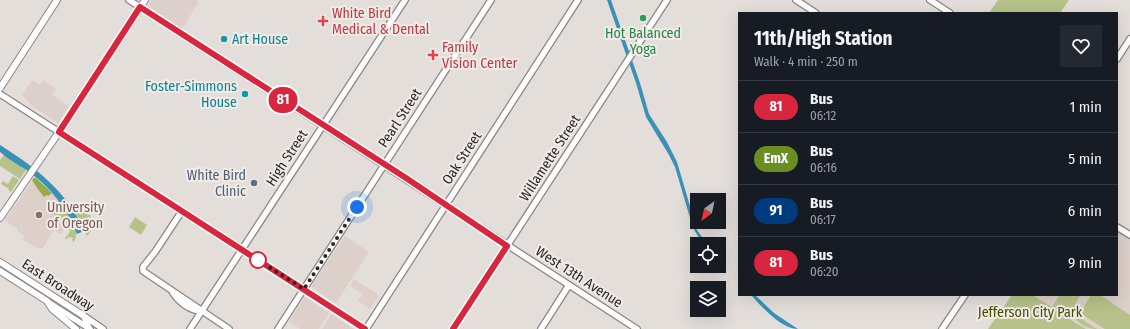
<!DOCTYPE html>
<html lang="en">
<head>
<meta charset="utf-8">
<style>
  body { margin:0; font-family:"Fira Sans Condensed",sans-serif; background:#242831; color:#f1f3f6; height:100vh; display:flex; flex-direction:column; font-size:15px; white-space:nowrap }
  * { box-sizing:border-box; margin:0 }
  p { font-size:13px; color:#9ea1a6 }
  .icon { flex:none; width:22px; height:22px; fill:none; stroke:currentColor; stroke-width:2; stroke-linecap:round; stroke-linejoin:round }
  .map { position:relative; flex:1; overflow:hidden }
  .side { position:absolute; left:738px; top:12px; width:380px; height:284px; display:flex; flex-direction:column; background:#171b24; border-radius:0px; box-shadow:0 4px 16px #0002 }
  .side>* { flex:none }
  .badge { padding:0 8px; border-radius:13px; font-size:14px; line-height:26px }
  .needle { width:26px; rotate:213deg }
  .fabs { position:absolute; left:690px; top:193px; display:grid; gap:8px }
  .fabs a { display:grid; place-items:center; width:36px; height:36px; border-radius:0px; background:#171b24; box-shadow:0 4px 16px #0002; font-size:20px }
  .you { position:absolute; width:20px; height:20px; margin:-10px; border:3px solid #fff; border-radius:50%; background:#1a73e8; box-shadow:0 0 0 6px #1a73e833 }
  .map>.badge { position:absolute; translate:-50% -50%; box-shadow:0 0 0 2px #fff }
  .round { display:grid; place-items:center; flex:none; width:42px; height:42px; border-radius:0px; background:#242831 }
  .overview { display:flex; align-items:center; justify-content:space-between; height:68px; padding:0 16px }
  h1 { font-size:19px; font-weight:700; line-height:30px }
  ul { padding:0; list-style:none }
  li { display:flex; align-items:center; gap:12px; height:52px; padding:0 16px; border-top:1px solid #363941 }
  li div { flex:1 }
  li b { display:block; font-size:15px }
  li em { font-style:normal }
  li .badge { min-width:44px; font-weight:700; text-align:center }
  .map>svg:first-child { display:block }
  .built { fill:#ddcfc9 }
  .green { fill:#b6c289 }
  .forest { fill:#99aa49 }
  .water { fill:#3991b6 }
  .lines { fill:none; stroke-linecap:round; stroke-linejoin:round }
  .secondary-casing { stroke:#8b8684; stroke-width:8 }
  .primary-casing { stroke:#8b8684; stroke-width:8 }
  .secondary { stroke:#fff; stroke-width:5.5 }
  .primary { stroke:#fff; stroke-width:6 }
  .line-casing { stroke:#fff; stroke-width:9 }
  .line { stroke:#d7263d; stroke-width:6 }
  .walk { stroke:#292726; stroke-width:4; stroke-dasharray:0 7.2 }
  .leisure-dot { fill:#2e9e5b; stroke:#f1ebe8; stroke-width:1.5 }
  .health-dot { fill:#e0444e; stroke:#f1ebe8; stroke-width:1.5 }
  .culture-dot { fill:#0f9aa8; stroke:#f1ebe8; stroke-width:1.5 }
  .service-dot { fill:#5c6f8a; stroke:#f1ebe8; stroke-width:1.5 }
  .education-dot { fill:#8d6e63; stroke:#f1ebe8; stroke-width:1.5 }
  .stop-dot { fill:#fff; stroke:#d7263d; stroke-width:2 }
  .labels { text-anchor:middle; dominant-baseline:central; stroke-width:4; stroke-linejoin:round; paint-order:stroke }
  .health-label { font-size:14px; fill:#be3a42; stroke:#f1ebe8; text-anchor:start }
  .leisure-label { font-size:14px; fill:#27864d; stroke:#f1ebe8 }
  .culture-label { font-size:14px; fill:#0d838f; stroke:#f1ebe8; text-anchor:start }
  .street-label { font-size:14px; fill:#292726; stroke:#f1ebe8 }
  .service-label { font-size:14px; fill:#4e5e75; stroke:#f1ebe8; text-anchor:end }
  .education-label { font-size:14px; fill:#785e54; stroke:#f1ebe8; text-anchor:start }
  .park-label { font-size:14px; fill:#454f02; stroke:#f1ebe8 }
</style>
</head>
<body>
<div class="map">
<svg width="1130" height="329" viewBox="0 0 1130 329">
  <rect width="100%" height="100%" fill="#e4dedb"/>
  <!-- built -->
  <g class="built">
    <polygon points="152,0 196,0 199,2 182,29 148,6"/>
    <polygon points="32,80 40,85 43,80 56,89 52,95 69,106 58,123 32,106 22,95"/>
    <polygon points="35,177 57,198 67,212 71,219 61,234 54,230 43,248 40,249 22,240 25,236 17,231 17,228 16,227 14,227 5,220"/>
    <polygon points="1117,230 1130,239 1130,329 1086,329 1034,295 1117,295"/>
    <polygon points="345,236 369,252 336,303 311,287"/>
    <polygon points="354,279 379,295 370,309 358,301 362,294 350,286"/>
    <polygon points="305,297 329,313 319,329 300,329 289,321"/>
    <polygon points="331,314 354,329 322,329"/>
  </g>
  <!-- green -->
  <g class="green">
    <polygon points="998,0 1069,0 1060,13 989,13"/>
    <polygon points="4,155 26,170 20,179 0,166 0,160"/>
    <polygon points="13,176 19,180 11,192 8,190 9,189 1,184 3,181 8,184"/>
    <path d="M 59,201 C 67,211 82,229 74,242 L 72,240 L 73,238 L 71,237 L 69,238 L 68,237 L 66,240 L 65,238 L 70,232 C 66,223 62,217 52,214 L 60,208 L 56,203 Z"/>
    <polygon points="74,206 88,215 91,215 90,217 91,218 85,227 91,231 87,236 73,208"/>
    <polygon points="135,217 147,225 141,235 129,227"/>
    <path d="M 1012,295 L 1033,295 L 1052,307 L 1060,295 L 1070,295 L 1074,297 L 1076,295 L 1081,295 C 1066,312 1084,321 1097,329 C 1086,329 1075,322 1072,312 L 1068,318 L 1086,329 L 988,329 Z"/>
    <polygon points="1091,295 1100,295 1130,315 1130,329 1105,329 1080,313"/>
  </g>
  <!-- forest -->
  <polygon class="forest" points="35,177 52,193 48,196 47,195 44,197 37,188 32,180"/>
  <!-- water -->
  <g class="water">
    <polygon points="607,0 611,0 640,83 649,114 667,142 677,162 697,230 707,244 703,244 693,228 675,167 669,155 646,117 636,83"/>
    <path d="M 0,145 C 35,167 68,192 84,231 L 77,234 C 68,209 50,187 28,171 C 19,165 9,160 0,152 Z"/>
    <path d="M 751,295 L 755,295 L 774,313 L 798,329 C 781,329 762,307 751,295 Z"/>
  </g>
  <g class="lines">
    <!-- secondary casing -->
    <g class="secondary-casing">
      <g id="secondary">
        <polyline points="129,0 637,329"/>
        <polyline points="796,0 816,13"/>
        <polyline points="930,0 950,13"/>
        <polyline points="1117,59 1130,39"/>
        <polyline points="0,94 365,329"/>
        <polyline points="182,211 155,252 143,267 143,271 229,329"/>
        <polyline points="1117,227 1130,235"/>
        <path d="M 173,293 C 179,302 190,311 202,311"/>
        <polyline points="48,302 90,329"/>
        <polyline points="84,316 103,329"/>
        <polyline points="190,329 405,0"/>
        <polyline points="278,329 491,0"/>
        <polyline points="366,329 578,0"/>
        <polyline points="453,329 667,0"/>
        <polyline points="541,329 569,285"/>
        <polyline points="942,329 965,295"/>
      </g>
    </g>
    <!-- primary casing -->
    <g class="primary-casing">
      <g id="primary">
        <polyline points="0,88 57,0"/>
        <polyline points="0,218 59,132 145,0"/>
        <polyline points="0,262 84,316 89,329"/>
        <polyline points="0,271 47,301 52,309 76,329"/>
      </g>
    </g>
    <!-- secondary -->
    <use href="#secondary" class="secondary"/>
    <!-- primary -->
    <use href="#primary" class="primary"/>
  </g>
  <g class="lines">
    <!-- line casing -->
    <g class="line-casing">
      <polyline id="line" points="365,329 59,132 140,7 406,178 507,246 453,329"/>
    </g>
    <!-- line -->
    <use href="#line" class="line"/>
    <!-- walk -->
    <polyline class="walk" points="258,260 304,289 357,207"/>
  </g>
  <!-- markers -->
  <circle class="leisure-dot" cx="643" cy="18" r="4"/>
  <g class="health-dot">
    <path d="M321 15h4v4h4v4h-4v4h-4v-4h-4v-4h4z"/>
    <path d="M431 49h4v4h4v4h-4v4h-4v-4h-4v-4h4z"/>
  </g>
  <g class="culture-dot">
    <circle cx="224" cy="39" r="4"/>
    <circle cx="245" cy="94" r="4"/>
  </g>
  <circle class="service-dot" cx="254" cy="183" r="4"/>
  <circle class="education-dot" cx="39" cy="215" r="4"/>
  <circle class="stop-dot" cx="258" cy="260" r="8"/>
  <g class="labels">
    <!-- health labels -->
    <g class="health-label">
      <text x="332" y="13">White Bird<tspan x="332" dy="16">Medical &amp; Dental</tspan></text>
      <text x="442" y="47">Family<tspan x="442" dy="16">Vision Center</tspan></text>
    </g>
    <!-- leisure labels -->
    <g class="leisure-label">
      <text x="643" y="33">Hot Balanced<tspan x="643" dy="16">Yoga</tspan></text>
    </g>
    <!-- culture labels -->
    <g class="culture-label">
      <text x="232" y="39">Art House</text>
      <text x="237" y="86" text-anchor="end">Foster-Simmons<tspan x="237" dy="16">House</tspan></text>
    </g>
    <!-- street labels -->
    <g class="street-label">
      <text transform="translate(400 118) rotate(-57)">Pearl Street</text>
      <text transform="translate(287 158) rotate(-57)">High Street</text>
      <text transform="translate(462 158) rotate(-57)">Oak Street</text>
      <text transform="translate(550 158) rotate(-57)">Willamette Street</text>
      <text transform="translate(579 277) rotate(33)">West 13th Avenue</text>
      <text transform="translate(58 285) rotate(33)">East Broadway</text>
    </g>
    <!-- service labels -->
    <g class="service-label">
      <text x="246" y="175">White Bird<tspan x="246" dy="16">Clinic</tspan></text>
    </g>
    <!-- education labels -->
    <g class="education-label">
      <text x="47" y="207">University<tspan x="47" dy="16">of Oregon</tspan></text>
    </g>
    <!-- park labels -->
    <g class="park-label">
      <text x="1030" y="312">Jefferson City Park</text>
    </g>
  </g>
</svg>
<div class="fabs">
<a><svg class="needle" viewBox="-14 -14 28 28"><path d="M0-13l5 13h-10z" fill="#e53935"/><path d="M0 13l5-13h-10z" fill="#9ea1a6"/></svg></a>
<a><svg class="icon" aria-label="locate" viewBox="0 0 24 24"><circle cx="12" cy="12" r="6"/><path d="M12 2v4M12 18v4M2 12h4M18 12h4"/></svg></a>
<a><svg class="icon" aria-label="layers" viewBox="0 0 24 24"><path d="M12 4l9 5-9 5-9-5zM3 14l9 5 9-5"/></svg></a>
</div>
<div class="you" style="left:357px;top:207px"></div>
<b class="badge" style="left:283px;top:100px;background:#d7263d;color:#fff">81</b>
<section class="side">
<div class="overview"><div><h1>11th/High Station</h1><p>Walk · 4 min · 250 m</p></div><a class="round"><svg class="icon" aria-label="heart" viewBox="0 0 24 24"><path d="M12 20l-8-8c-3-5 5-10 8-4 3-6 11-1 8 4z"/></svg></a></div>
<ul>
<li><span class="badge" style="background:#d7263d;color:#fff">81</span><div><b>Bus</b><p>06:12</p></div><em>1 min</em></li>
<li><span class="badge" style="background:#6b8e23;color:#fff">EmX</span><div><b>Bus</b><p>06:16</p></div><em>5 min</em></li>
<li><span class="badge" style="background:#003b80;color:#fff">91</span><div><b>Bus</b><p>06:17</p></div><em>6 min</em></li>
<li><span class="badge" style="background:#d7263d;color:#fff">81</span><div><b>Bus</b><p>06:20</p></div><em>9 min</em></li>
</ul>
</section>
</div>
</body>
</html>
